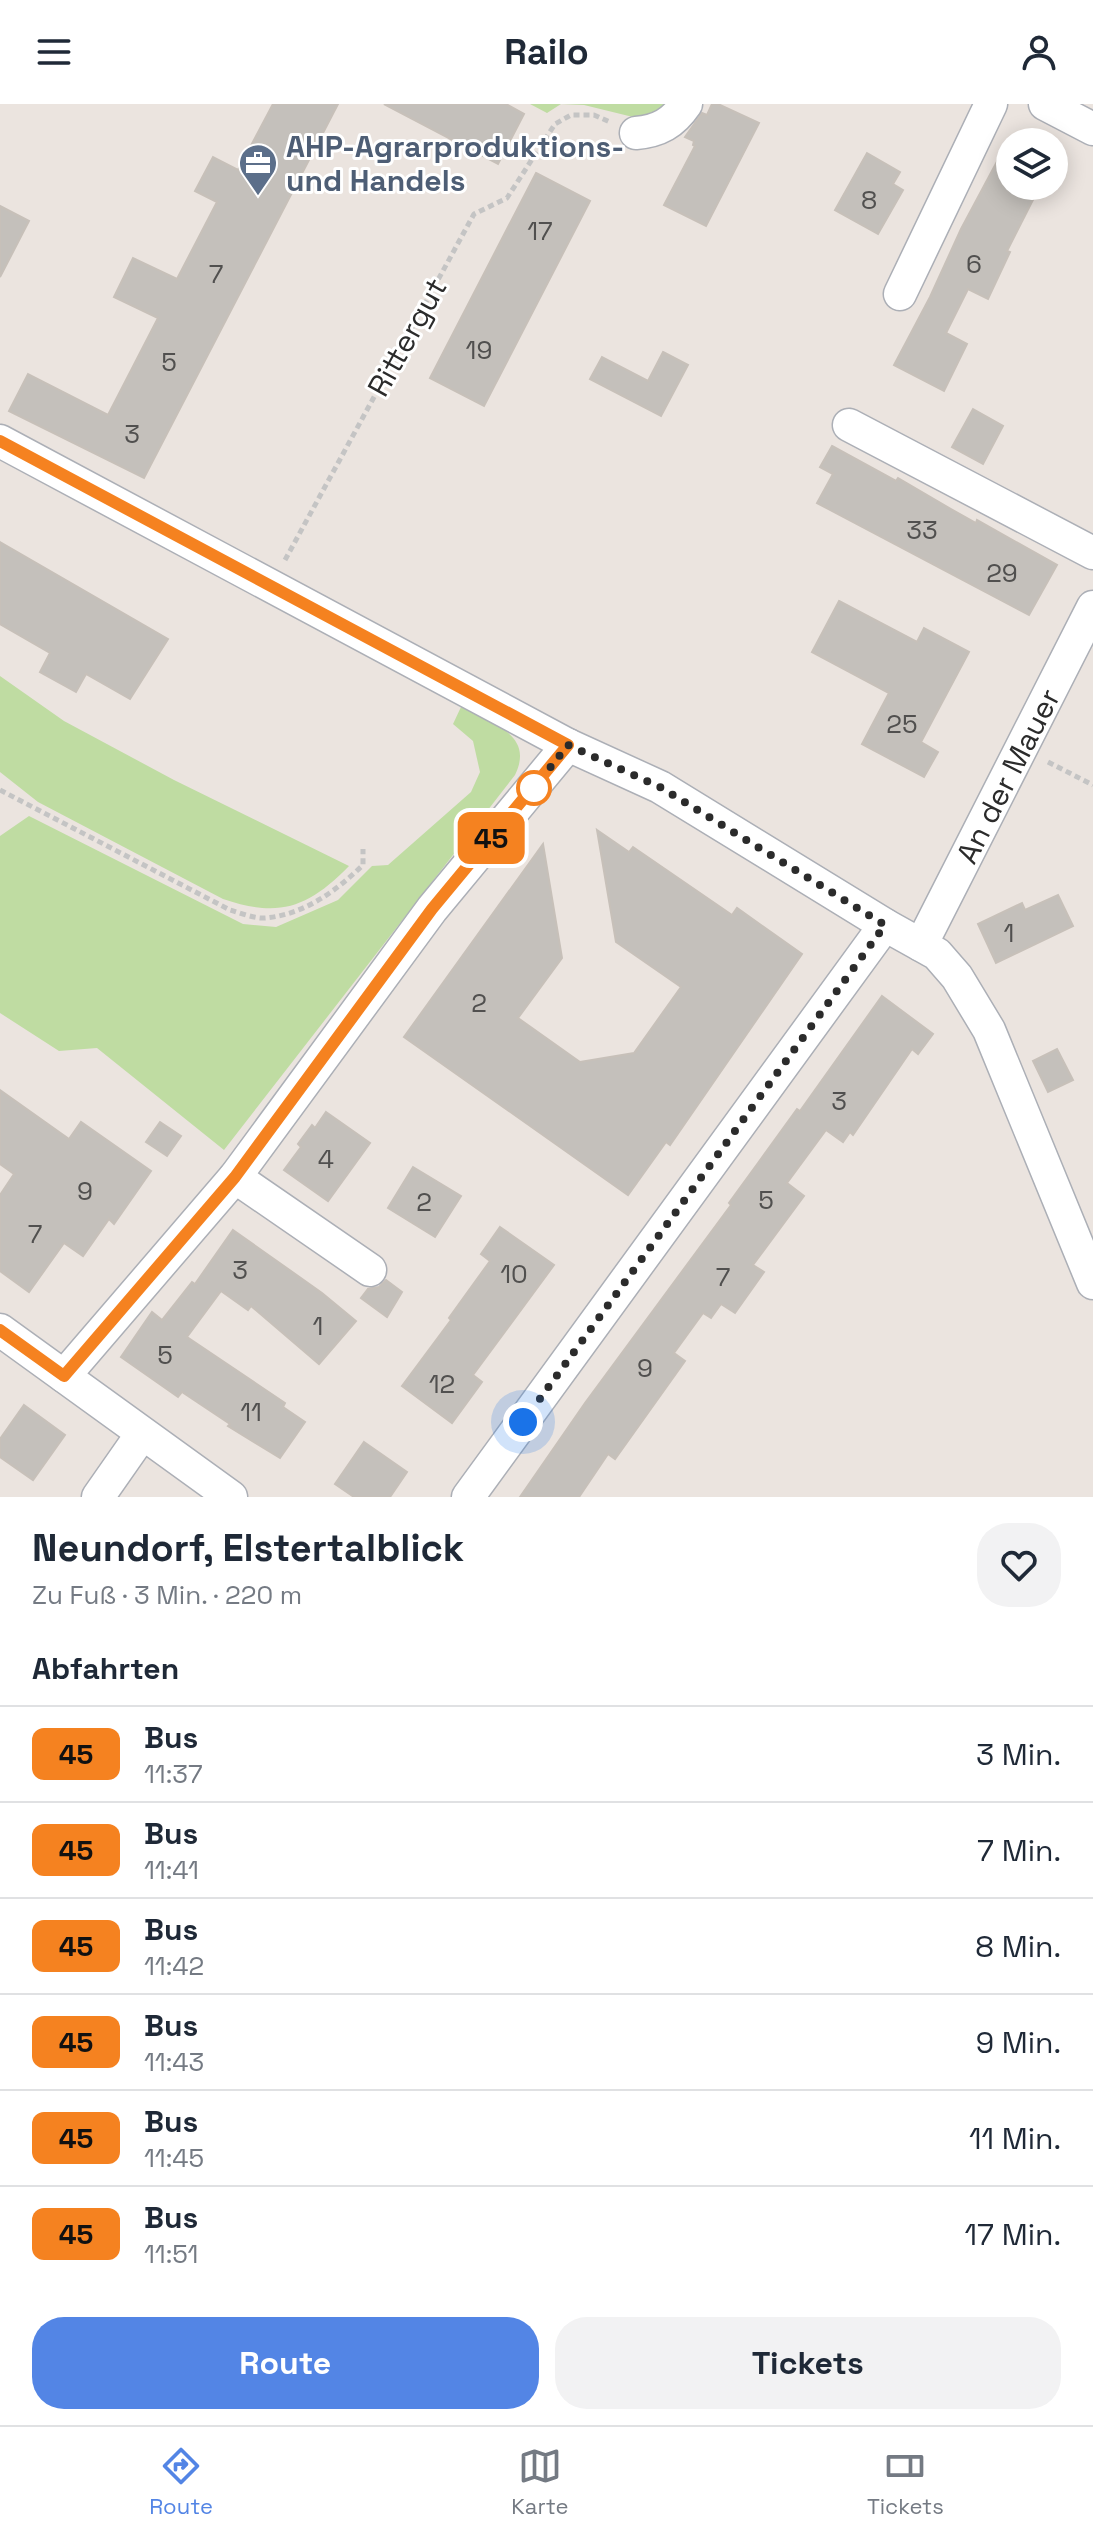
<!DOCTYPE html>
<html lang="de">
<head>
<meta charset="utf-8">
<style>
  body { margin:0; font-family:"Space Grotesk",sans-serif; background:#f2f2f3; color:#1f2937; height:100vh; display:flex; flex-direction:column; font-size:30px; white-space:nowrap }
  * { box-sizing:border-box; margin:0 }
  p { font-size:26px; color:#747a83 }
  .icon { flex:none; width:44px; height:44px; fill:none; stroke:currentColor; stroke-width:2; stroke-linecap:round; stroke-linejoin:round }
  .map { position:relative; height:1393px; overflow:hidden }
  .sheet { display:flex; flex-direction:column; background:#fff; flex:1 }
  .sheet>* { flex:none }
  .badge { padding:0 16px; border-radius:12px; font-size:28px; line-height:52px }
  .tools { position:absolute; left:996px; top:24px; display:grid; gap:16px }
  .tools a { display:grid; place-items:center; width:72px; height:72px; border-radius:50%; background:#fff; box-shadow:0 4px 20px #0003; font-size:40px }
  .you { position:absolute; width:40px; height:40px; margin:-20px; border:6px solid #fff; border-radius:50%; background:#1a73e8; box-shadow:0 0 0 12px #1a73e833 }
  .map>.badge { position:absolute; translate:-50% -50%; box-shadow:0 0 0 4px #fff }
  h2 { padding:0 32px; font-size:30px; line-height:72px }
  .round { display:grid; place-items:center; flex:none; width:84px; height:84px; border-radius:32px; background:#f2f2f3 }
  .summary { display:flex; align-items:center; justify-content:space-between; height:136px; padding:0 32px }
  h1 { font-size:38px; font-weight:700; line-height:60px }
  .button { display:flex; gap:16px; margin-top:auto; padding:16px 32px }
  .button a { flex:1; height:92px; border-radius:32px; background:#5385e5; color:#fff; font-size:32px; font-weight:700; line-height:92px; text-align:center }
  .button a+a { background:#f2f2f3; color:#1f2937 }
  ul { padding:0; list-style:none }
  li { display:flex; align-items:center; gap:24px; height:96px; padding:0 32px; border-top:2px solid #e0e1e3 }
  li div { flex:1 }
  li b { display:block; font-size:30px }
  li em { font-style:normal }
  li .badge { min-width:88px; font-weight:700; text-align:center }
  header { display:flex; justify-content:space-between; align-items:center; height:104px; padding:0 32px; background:#fff; font-size:36px; font-weight:700 }
  .menu { display:flex; justify-content:space-around; align-items:center; height:112px; border-top:2px solid #e0e1e3; background:#fff; font-size:22px; color:#747a83 }
  .menu a { display:grid; justify-items:center; gap:4px }
  .menu .selected { color:#5385e5 }
  .map>svg:first-child { display:block }
  .green { fill:#bfdca2 }
  .building { fill:#c4c0bb; stroke:#c7c0b9; stroke-width:2 }
  .lines { fill:none; stroke-linecap:round; stroke-linejoin:round }
  .street-casing { stroke:#acafb6; stroke-width:35 }
  .path { stroke:#c4c4c4; stroke-width:5; stroke-dasharray:6 4; stroke-linecap:butt }
  .street { stroke:#fff; stroke-width:32 }
  .line-casing { stroke:#fff; stroke-width:18 }
  .line { stroke:#f58220; stroke-width:12 }
  .walk { stroke:#2b2b2b; stroke-width:8; stroke-dasharray:0 14.4 }
  .stop-dot { fill:#fff; stroke:#f58220; stroke-width:4 }
  .labels { text-anchor:middle; dominant-baseline:central; stroke-width:6; stroke-linejoin:round; paint-order:stroke }
  .number-label { font-size:26px; fill:#51504f }
  .service-label { font-size:30px; font-weight:bold; fill:#4e5e75; stroke:#fff; text-anchor:start }
  .street-label { font-size:30px; fill:#2b2b2b; stroke:#fff }
</style>
</head>
<body>
<header><svg class="icon" aria-label="menu" viewBox="0 0 24 24"><path d="M4 6h16M4 12h16M4 18h16"/></svg>Railo<svg class="icon" aria-label="person" viewBox="0 0 24 24"><circle cx="12" cy="8" r="4"/><path d="M4 21q1-7 8-7t8 7"/></svg></header>
<div class="map">
<svg width="1093" height="1393" viewBox="0 0 1093 1393">
  <rect width="100%" height="100%" fill="#ebe4df"/>
  <!-- green -->
  <g class="green">
    <polygon points="530,0 665,0 658,6 637,14 584,1 561,0 547,9"/>
    <path d="M 0,572 L 64,617 L 174,676 L 349,762 C 308,804 279,814 223,795 L 38,698 L 0,668 Z"/>
    <path d="M 461,603 C 491,619 535,630 515,671 L 224,1046 L 97,944 L 59,947 L 0,909 L 0,732 L 29,712 L 243,820 L 276,823 L 338,796 L 372,762 L 388,761 L 471,688 L 480,668 L 473,637 L 453,620 Z"/>
  </g>
  <!-- building -->
  <g class="building">
    <polygon points="273,0 338,0 144,374 9,307 28,270 108,311 158,214 114,193 133,154 177,175 217,98 195,87 213,53 238,66"/>
    <polygon points="384,0 506,0 524,10 498,60"/>
    <polygon points="712,0 718,0 759,19 706,122 664,101 695,42 693,41 694,37 685,33 702,9 707,11"/>
    <polygon points="1009,35 1015,38 1010,38 1010,82 1040,82 1007,147 1010,148 988,195 968,185 946,229 967,240 944,287 894,261 930,193 961,125"/>
    <polygon points="867,49 900,68 893,80 903,86 878,130 835,106"/>
    <polygon points="536,69 590,97 484,302 430,274"/>
    <polygon points="0,102 29,117 0,173"/>
    <polygon points="663,248 688,261 661,312 590,275 602,253 648,277"/>
    <polygon points="973,305 1003,322 983,360 952,343"/>
    <polygon points="832,342 896,377 898,374 951,405 976,419 977,416 1057,461 1029,511 817,399 833,370 820,363"/>
    <polygon points="0,438 168,535 130,595 86,570 76,588 40,568 50,549 0,520"/>
    <polygon points="839,497 917,538 924,524 969,548 921,638 938,648 924,673 862,640 889,589 812,548"/>
    <polygon points="597,726 629,748 633,743 732,811 737,804 802,850 670,1041 666,1038 628,1091 404,933 543,740 562,854 518,914 580,958 634,949 681,883 616,838"/>
    <polygon points="1058,791 1073,822 996,859 978,820 1022,799 1025,806"/>
    <polygon points="882,892 933,930 918,950 912,945 853,1031 850,1028 843,1038 826,1026 787,1079 804,1092 753,1161 764,1168 735,1209 721,1200 711,1214 703,1209 674,1249 685,1257 615,1355 608,1350 579,1393 520,1393 585,1299 731,1101 729,1099 758,1059 797,1005 800,1007"/>
    <polygon points="1057,945 1073,976 1048,988 1033,957"/>
    <polygon points="0,986 69,1035 81,1018 151,1067 114,1120 109,1115 83,1152 64,1139 29,1188 0,1167 0,1091 14,1070 0,1060"/>
    <polygon points="326,1008 370,1039 328,1097 284,1066 301,1043 298,1040 312,1021 315,1024"/>
    <polygon points="160,1018 181,1032 167,1052 146,1038"/>
    <polygon points="413,1063 461,1092 435,1133 388,1104"/>
    <polygon points="500,1123 554,1161 473,1271 482,1278 452,1319 402,1282 451,1216 449,1214 490,1157 481,1150"/>
    <polygon points="233,1126 322,1189 356,1217 319,1260 251,1202 248,1206 221,1187 187,1233 285,1299 283,1303 305,1318 280,1354 228,1322 230,1320 182,1288 178,1293 121,1253 152,1208 162,1216 192,1178 195,1180"/>
    <polygon points="386,1176 402,1188 387,1213 361,1194 368,1185 379,1183"/>
    <polygon points="24,1301 65,1331 33,1376 0,1353 0,1335"/>
    <polygon points="364,1338 407,1368 390,1393 354,1393 335,1380"/>
  </g>
  <g class="lines">
    <!-- street casing -->
    <g class="street-casing">
      <g id="street">
        <polyline points="1045,0 1093,25"/>
        <path d="M 636,29 C 659,27 673,19 686,0"/>
        <polyline points="900,190 991,0"/>
        <polyline points="849,321 1093,449"/>
        <polyline points="0,337 568,641 660,683 885,821 937,850 957,873 989,926 1093,1179"/>
        <polyline points="921,841 1093,503"/>
        <polyline points="235,1073 370,1166"/>
        <polyline points="0,1226 231,1393"/>
        <polyline points="64,1272 235,1073 432,805 568,641"/>
        <polyline points="98,1393 142,1330"/>
        <polyline points="468,1393 885,821"/>
      </g>
    </g>
    <!-- path -->
    <g class="path">
      <polyline points="285,456 474,110 507,94 555,20 571,11 594,11 610,18"/>
      <polyline points="1048,658 1093,681"/>
      <path d="M 0,686 L 230,806 C 241,809 255,815 266,814 C 305,810 336,787 363,761 L 363,745"/>
    </g>
    <!-- street -->
    <use href="#street" class="street"/>
  </g>
  <g class="lines">
    <!-- line casing -->
    <g class="line-casing">
      <polyline id="line" points="0,337 568,641 432,805 235,1073 64,1272 0,1226"/>
    </g>
    <!-- line -->
    <use href="#line" class="line"/>
    <!-- walk -->
    <polyline class="walk" points="523,1318 885,821 660,683 568,641 534,684"/>
  </g>
  <!-- icons -->
  <defs>
    <g id="office-pin" transform="scale(2)"><path d="M0 17L-7.5 6A9.5 9.5 0 1 1 7.5 6Z" fill="#5c6f8a" stroke="#fff"/><path d="M-6-3h4V-5.5h4V-3h4V5H-6ZM-1-4.5V-3h2v-1.5ZM-6 0V1H6V0Z" fill="#fff"/></g>
  </defs>
  <g fill-rule="evenodd">
    <use href="#office-pin" x="258" y="59"/>
  </g>
  <!-- markers -->
  <circle class="stop-dot" cx="534" cy="684" r="16"/>
  <g class="labels">
    <!-- number labels -->
    <g class="number-label">
      <text x="869" y="96">8</text>
      <text x="540" y="127">17</text>
      <text x="974" y="160">6</text>
      <text x="216" y="170">7</text>
      <text x="479" y="246">19</text>
      <text x="169" y="258">5</text>
      <text x="132" y="330">3</text>
      <text x="922" y="426">33</text>
      <text x="1002" y="469">29</text>
      <text x="902" y="620">25</text>
      <text x="1009" y="829">1</text>
      <text x="479" y="899">2</text>
      <text x="839" y="997">3</text>
      <text x="326" y="1055">4</text>
      <text x="85" y="1087">9</text>
      <text x="766" y="1096">5</text>
      <text x="424" y="1098">2</text>
      <text x="35" y="1130">7</text>
      <text x="240" y="1166">3</text>
      <text x="514" y="1170">10</text>
      <text x="723" y="1173">7</text>
      <text x="318" y="1222">1</text>
      <text x="165" y="1251">5</text>
      <text x="645" y="1264">9</text>
      <text x="442" y="1280">12</text>
      <text x="251" y="1308">11</text>
    </g>
    <!-- service labels -->
    <g class="service-label">
      <text x="286" y="42">AHP-Agrarproduktions-<tspan x="286" dy="34">und Handels</tspan></text>
    </g>
    <!-- street labels -->
    <g class="street-label">
      <text transform="translate(407 233) rotate(-61)">Rittergut</text>
      <text transform="translate(1008 672) rotate(-63)">An der Mauer</text>
    </g>
  </g>
</svg>
<div class="tools">
<a><svg class="icon" aria-label="layers" viewBox="0 0 24 24"><path d="M12 4l9 5-9 5-9-5zM3 14l9 5 9-5"/></svg></a>
</div>
<div class="you" style="left:523px;top:1318px"></div>
<b class="badge" style="left:491px;top:734px;background:#f58220;color:#111">45</b>
</div>
<section class="sheet">
<div class="summary"><div><h1>Neundorf, Elstertalblick</h1><p>Zu Fuß · 3 Min. · 220 m</p></div><a class="round"><svg class="icon" aria-label="heart" viewBox="0 0 24 24"><path d="M12 20l-8-8c-3-5 5-10 8-4 3-6 11-1 8 4z"/></svg></a></div>
<h2>Abfahrten</h2>
<ul>
<li><span class="badge" style="background:#f58220;color:#111">45</span><div><b>Bus</b><p>11:37</p></div><em>3 Min.</em></li>
<li><span class="badge" style="background:#f58220;color:#111">45</span><div><b>Bus</b><p>11:41</p></div><em>7 Min.</em></li>
<li><span class="badge" style="background:#f58220;color:#111">45</span><div><b>Bus</b><p>11:42</p></div><em>8 Min.</em></li>
<li><span class="badge" style="background:#f58220;color:#111">45</span><div><b>Bus</b><p>11:43</p></div><em>9 Min.</em></li>
<li><span class="badge" style="background:#f58220;color:#111">45</span><div><b>Bus</b><p>11:45</p></div><em>11 Min.</em></li>
<li><span class="badge" style="background:#f58220;color:#111">45</span><div><b>Bus</b><p>11:51</p></div><em>17 Min.</em></li>
</ul>
<div class="button"><a>Route</a><a>Tickets</a></div>
</section>
<nav class="menu">
<a class="selected"><svg class="icon" aria-label="directions" viewBox="0 0 24 24"><path d="M12 3l9 9-9 9-9-9zM9 14v-3h6M13 9l2 2-2 2"/></svg>Route</a>
<a><svg class="icon" aria-label="map" viewBox="0 0 24 24"><path d="M3 6l6-2 6 2 6-2v14l-6 2-6-2-6 2zM9 4v14M15 6v14"/></svg>Karte</a>
<a><svg class="icon" aria-label="tickets" viewBox="0 0 24 24"><path d="M3 7h18v10H3zM15 7v10"/></svg>Tickets</a>
</nav>
</body>
</html>
